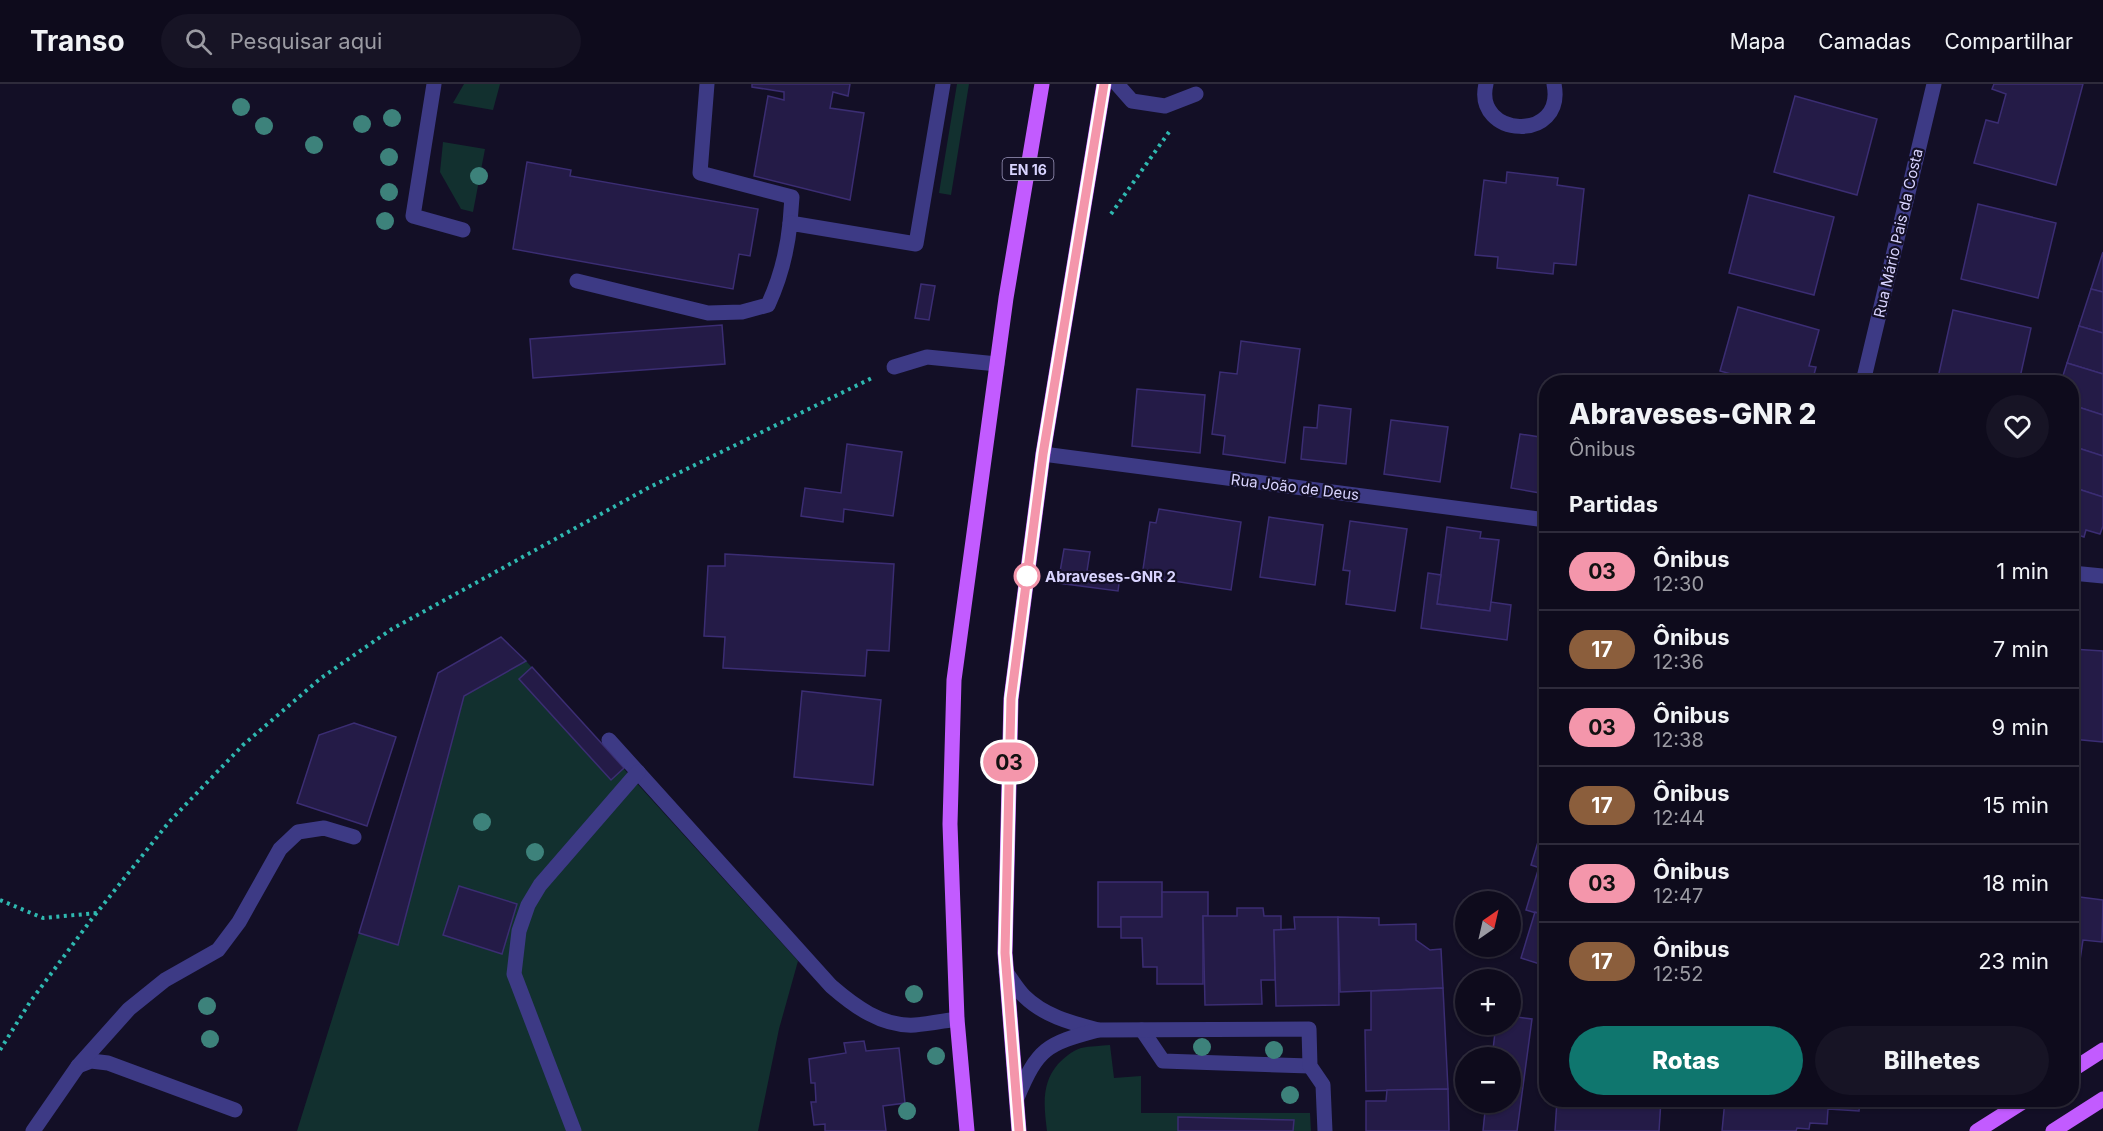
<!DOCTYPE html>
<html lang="pt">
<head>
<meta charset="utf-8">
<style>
  body { margin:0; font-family:Inter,sans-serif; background:#171425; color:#f1f3f6; height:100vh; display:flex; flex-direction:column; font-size:22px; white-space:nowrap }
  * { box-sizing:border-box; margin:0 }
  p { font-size:20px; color:#9b9ba3 }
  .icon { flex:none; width:33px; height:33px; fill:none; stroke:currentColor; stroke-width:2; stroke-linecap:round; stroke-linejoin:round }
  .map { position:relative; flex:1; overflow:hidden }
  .side { position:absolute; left:1539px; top:291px; width:540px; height:732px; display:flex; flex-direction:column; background:#0e0b1c; border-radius:24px; box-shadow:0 2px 4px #0004,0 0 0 2px #2e2b3b }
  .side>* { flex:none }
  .badge { padding:0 12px; border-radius:20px; font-size:21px; line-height:39px }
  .needle { width:39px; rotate:34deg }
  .controls { position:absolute; left:1455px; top:807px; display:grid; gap:12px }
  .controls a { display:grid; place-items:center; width:66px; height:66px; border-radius:50%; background:#0e0b1c; box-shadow:0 2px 4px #0004,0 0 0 2px #2e2b3b; font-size:30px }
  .map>.badge { position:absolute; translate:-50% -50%; box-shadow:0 0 0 3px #fff }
  h2 { padding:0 30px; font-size:22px; line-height:54px }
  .round { display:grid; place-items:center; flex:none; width:63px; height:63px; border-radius:32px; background:#171425 }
  .head { display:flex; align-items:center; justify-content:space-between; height:102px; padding:0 30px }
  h1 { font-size:28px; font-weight:800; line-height:45px }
  .cta { display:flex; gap:12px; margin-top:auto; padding:12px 30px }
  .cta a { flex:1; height:69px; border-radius:36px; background:#0f766e; color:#fff; font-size:24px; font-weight:800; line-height:69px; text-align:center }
  .cta a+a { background:#171425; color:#f1f3f6 }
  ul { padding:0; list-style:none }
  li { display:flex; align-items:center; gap:18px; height:78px; padding:0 30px; border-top:2px solid #2e2b3b }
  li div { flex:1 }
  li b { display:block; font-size:22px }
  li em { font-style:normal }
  li .badge { min-width:66px; font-weight:700; text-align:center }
  header { display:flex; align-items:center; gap:36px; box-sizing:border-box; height:84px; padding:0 30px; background:#0e0b1c; border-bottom:2px solid #2e2b3b }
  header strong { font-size:28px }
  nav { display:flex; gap:33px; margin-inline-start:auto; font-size:21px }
  .search { width:420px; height:54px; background:#171425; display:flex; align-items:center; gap:15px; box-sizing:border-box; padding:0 21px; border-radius:33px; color:#9b9ba3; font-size:22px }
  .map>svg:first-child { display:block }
  .green { fill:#12302f }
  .building { fill:#241b47; stroke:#3b2d73; stroke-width:1.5 }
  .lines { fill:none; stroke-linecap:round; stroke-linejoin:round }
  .path { stroke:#2fb8b0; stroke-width:4; stroke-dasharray:3 4.5; stroke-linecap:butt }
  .minor { stroke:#3d3a85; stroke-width:15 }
  .major { stroke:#c25bff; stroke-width:15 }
  .tree { fill:#3d827b }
  .line-casing { stroke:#fff; stroke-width:14 }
  .line { stroke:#f496ab; stroke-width:9 }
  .stop-dot { fill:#fff; stroke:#f496ab; stroke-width:3 }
  .labels { text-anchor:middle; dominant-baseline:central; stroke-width:4.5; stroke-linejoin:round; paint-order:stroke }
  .shield { fill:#130f26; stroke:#9e99be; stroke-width:1.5 }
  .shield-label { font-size:14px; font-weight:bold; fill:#d9d4ff }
  .street-label { font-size:15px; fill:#d9d4ff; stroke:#130f26 }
  .stop-label { font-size:15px; font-weight:bold; fill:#d9d4ff; stroke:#130f26; text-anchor:start }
</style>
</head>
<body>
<header>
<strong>Transo</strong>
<div class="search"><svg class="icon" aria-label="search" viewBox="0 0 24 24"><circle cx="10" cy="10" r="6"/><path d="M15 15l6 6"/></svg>Pesquisar aqui</div>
<nav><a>Mapa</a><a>Camadas</a><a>Compartilhar</a></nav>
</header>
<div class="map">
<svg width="2103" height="1047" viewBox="0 0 2103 1047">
  <rect width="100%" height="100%" fill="#130f26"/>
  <!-- green -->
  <g class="green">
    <polygon points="464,0 500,0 493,26 453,19"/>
    <polygon points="957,0 969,0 951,111 939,109"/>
    <polygon points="443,58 485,65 473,128 461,125 440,88"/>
    <polygon points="526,577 798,877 779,945 758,1047 297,1047 359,849 398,861 464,612"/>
    <path d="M 1110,961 L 1114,994 L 1141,992 L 1141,1029 L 1310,1029 L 1311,1047 L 1047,1047 C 1044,1022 1041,1000 1058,980 C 1065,973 1072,967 1081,964 C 1090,962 1101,962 1110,961 Z"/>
  </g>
  <!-- building -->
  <g class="building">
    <polygon points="752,0 850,0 848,12 833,8 830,24 864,29 850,116 754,92 768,12 784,16 784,8 752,3"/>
    <polygon points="1994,0 2083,0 2056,101 1974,79 1986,36 1998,39 2006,10 1992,5"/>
    <polygon points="1795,12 1877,35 1857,111 1774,88"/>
    <polygon points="527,78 571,86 570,92 758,125 750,172 739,170 733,205 513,165"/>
    <polygon points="1507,88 1558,94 1557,101 1584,105 1576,181 1554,179 1553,190 1497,184 1498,173 1475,171 1484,96 1506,99"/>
    <polygon points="1749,111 1834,133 1814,211 1729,189"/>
    <polygon points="1978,120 2056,139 2038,214 1961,195"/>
    <polygon points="2103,168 2103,208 2091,205"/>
    <polygon points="921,200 935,202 929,236 915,234"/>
    <polygon points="2091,205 2103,208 2103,249 2079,242"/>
    <polygon points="1738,223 1819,246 1809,282 1816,283 1812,298 1760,298 1720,287"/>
    <polygon points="1953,226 2031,244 2019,298 1937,298"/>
    <polygon points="722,241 725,280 533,294 530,255"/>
    <polygon points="2079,242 2103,249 2103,290 2067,279"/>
    <polygon points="1241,257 1300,265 1285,379 1223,370 1225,352 1212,350 1220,288 1237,290"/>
    <polygon points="2067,279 2103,290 2103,331 2072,321 2072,298 2061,298"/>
    <polygon points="1137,305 1205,311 1200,369 1132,362"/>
    <polygon points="1319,321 1351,325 1346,380 1301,375 1304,343 1317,344"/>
    <polygon points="2072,321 2103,331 2103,372 2072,362"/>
    <polygon points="1391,336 1448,343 1440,398 1384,390"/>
    <polygon points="1520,350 1546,354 1546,410 1511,404"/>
    <polygon points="847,360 902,368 893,432 844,425 843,438 801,432 805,404 841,409"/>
    <polygon points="2072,362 2103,372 2103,413 2072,403"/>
    <polygon points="2072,403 2103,413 2103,442 2100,450 2086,446 2084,453 2072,449"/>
    <polygon points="1159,425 1241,438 1231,506 1142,492 1150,438 1156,439"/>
    <polygon points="1269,433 1323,441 1315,501 1260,493"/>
    <polygon points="1350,437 1407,445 1395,527 1346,520 1350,487 1343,486"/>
    <polygon points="1447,443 1481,448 1480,454 1499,456 1490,527 1437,520"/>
    <polygon points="1064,465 1090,468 1087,487 1120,492 1118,507 1058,499"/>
    <polygon points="725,470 894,480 889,567 867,566 865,592 723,584 725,553 704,552 708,482 725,482"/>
    <polygon points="1428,489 1441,491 1437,520 1490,527 1491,518 1511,521 1507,556 1421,544"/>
    <polygon points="501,553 526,577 464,612 398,861 359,849 438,589"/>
    <polygon points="2072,565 2103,567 2103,658 2072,655"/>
    <polygon points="532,583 624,684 611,696 519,595"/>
    <polygon points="802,607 881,616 873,701 794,693"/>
    <polygon points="354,639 396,653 367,742 297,719 319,651"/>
    <polygon points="1544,738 1546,738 1546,786 1531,781"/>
    <polygon points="1539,783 1546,786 1546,832 1526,826"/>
    <polygon points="1098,798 1162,798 1162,833 1121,833 1121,843 1098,843"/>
    <polygon points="459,802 517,820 502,870 443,851"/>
    <polygon points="1162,808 1208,808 1208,832 1203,832 1203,900 1157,900 1157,883 1143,883 1142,854 1121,854 1121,833 1162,833"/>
    <polygon points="2072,812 2103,816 2102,858 2083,856 2080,876 2072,881"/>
    <polygon points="1237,824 1263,824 1264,832 1281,832 1281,846 1274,846 1275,896 1261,896 1262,920 1205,921 1203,832 1237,832"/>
    <polygon points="1535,828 1546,832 1546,882 1521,874"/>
    <polygon points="1294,833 1338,833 1339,921 1276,922 1274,846 1295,845"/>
    <polygon points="1338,833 1379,834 1379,841 1416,840 1416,856 1430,866 1441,865 1443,904 1340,908"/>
    <polygon points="1443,904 1448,1005 1366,1007 1365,946 1371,946 1371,907"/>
    <polygon points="1510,932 1532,935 1517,1047 1483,1047 1486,1018 1510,1018 1510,974 1492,974 1496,940 1510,940"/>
    <polygon points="864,957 866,967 899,964 905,1019 883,1022 886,1047 825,1047 825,1040 814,1041 811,1018 816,1018 815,999 811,999 809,975 846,969 844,959"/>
    <polygon points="1448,1005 1449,1047 1366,1047 1366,1017 1386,1017 1387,1006"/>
    <polygon points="1557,1016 1661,1016 1659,1047 1555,1047"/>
    <polygon points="1725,1016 1860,1016 1859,1027 1828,1025 1827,1040 1810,1039 1809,1045 1797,1044 1796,1047 1722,1047"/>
    <polygon points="1178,1033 1294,1036 1293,1047 1178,1047"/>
  </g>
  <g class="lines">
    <!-- path -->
    <g class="path">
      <polyline points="1111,130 1169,48"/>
      <polyline points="0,816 43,834 97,829"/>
      <polyline points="0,966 30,918 91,836 169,738 243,661 321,594 392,545 648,404 872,294"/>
    </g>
    <!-- minor -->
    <g class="minor">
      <polyline points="434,0 413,132 463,146"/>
      <polyline points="707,0 700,89 792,113 790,139"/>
      <polyline points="1117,0 1132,17 1165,22 1196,10"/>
      <path d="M 1486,0 C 1473,54 1566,59 1554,0"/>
      <path d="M 577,197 L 708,229 L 742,228 L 768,221 C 781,193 787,169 790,139 L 916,160 L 943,0"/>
      <polyline points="894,283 927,273 997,280"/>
      <polyline points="1863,298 1934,0"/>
      <polyline points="1043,370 1546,436"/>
      <polyline points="2072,489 2103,492"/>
      <path d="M 609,656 L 831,902 C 854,922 882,943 915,941 C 929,940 943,937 957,935"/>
      <path d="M 1006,888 C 1012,896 1017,905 1024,912 C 1044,932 1072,939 1098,946"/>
      <polyline points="1142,946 1163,977 1310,982"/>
      <polyline points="78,982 91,977 108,979 235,1026"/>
      <path d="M 1017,1014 C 1038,964 1046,960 1098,946 L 1309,945 L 1310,982 L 1323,1001 L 1325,1047"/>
      <polyline points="33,1047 78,982 129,925 165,896 218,866 239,838 280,765 298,748 324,744 354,753"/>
      <polyline points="574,1047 514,890 519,847 528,821 540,801 638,688"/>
    </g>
    <!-- major -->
    <g class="major">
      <polyline points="2072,986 2103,966"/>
      <polyline points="967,1047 957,935 950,740 954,596 1006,214 1042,0"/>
      <polyline points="1019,1047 1005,869 1011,615 1043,370 1104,0"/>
      <polyline points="1977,1047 2026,1016"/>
      <polyline points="2053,1047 2103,1015"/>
    </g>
  </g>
  <!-- trees -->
  <g class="tree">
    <circle cx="241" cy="23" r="9"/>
    <circle cx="392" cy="34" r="9"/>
    <circle cx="362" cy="40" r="9"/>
    <circle cx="264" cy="42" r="9"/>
    <circle cx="314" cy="61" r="9"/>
    <circle cx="389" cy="73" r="9"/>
    <circle cx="479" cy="92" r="9"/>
    <circle cx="389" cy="108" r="9"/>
    <circle cx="385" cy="137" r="9"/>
    <circle cx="482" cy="738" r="9"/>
    <circle cx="535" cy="768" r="9"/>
    <circle cx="914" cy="910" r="9"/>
    <circle cx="207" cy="922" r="9"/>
    <circle cx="210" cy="955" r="9"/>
    <circle cx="1202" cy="963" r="9"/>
    <circle cx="1274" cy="966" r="9"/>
    <circle cx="936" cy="972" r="9"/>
    <circle cx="1290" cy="1011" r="9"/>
    <circle cx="907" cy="1027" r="9"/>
  </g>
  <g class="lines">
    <!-- line casing -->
    <g class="line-casing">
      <polyline id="line" points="1019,1047 1005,869 1011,615 1043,370 1104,0"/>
    </g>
    <!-- line -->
    <use href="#line" class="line"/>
  </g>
  <!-- markers -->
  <circle class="stop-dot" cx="1027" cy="492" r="12"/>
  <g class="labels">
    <!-- shield labels -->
    <rect class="shield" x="1002.5" y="74" width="51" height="22" rx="4.5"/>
    <g class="shield-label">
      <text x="1028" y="85">EN 16</text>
    </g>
    <!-- street labels -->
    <g class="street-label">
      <text transform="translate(1898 149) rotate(-77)">Rua Mário Pais da Costa</text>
      <text transform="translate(1295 403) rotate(7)">Rua João de Deus</text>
    </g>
    <!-- stop labels -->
    <g class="stop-label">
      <text x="1045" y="492">Abraveses-GNR 2</text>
    </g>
  </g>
</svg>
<div class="controls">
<a><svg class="needle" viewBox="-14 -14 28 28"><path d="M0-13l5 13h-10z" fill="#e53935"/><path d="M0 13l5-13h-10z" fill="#9b9ba3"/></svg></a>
<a>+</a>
<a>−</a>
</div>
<b class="badge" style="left:1009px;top:678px;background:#f496ab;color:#111">03</b>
<section class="side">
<div class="head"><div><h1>Abraveses-GNR 2</h1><p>Ônibus</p></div><a class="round"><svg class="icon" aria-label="heart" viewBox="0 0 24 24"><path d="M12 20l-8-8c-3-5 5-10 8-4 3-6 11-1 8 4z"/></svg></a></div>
<h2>Partidas</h2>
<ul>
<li><span class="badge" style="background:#f496ab;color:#111">03</span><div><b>Ônibus</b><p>12:30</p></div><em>1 min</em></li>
<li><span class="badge" style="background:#8b5e3c;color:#fff">17</span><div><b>Ônibus</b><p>12:36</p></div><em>7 min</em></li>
<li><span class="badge" style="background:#f496ab;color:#111">03</span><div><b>Ônibus</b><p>12:38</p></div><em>9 min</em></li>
<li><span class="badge" style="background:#8b5e3c;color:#fff">17</span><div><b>Ônibus</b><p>12:44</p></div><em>15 min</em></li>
<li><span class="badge" style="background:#f496ab;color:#111">03</span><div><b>Ônibus</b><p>12:47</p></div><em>18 min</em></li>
<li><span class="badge" style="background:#8b5e3c;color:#fff">17</span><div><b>Ônibus</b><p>12:52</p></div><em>23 min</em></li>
</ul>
<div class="cta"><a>Rotas</a><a>Bilhetes</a></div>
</section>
</div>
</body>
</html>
